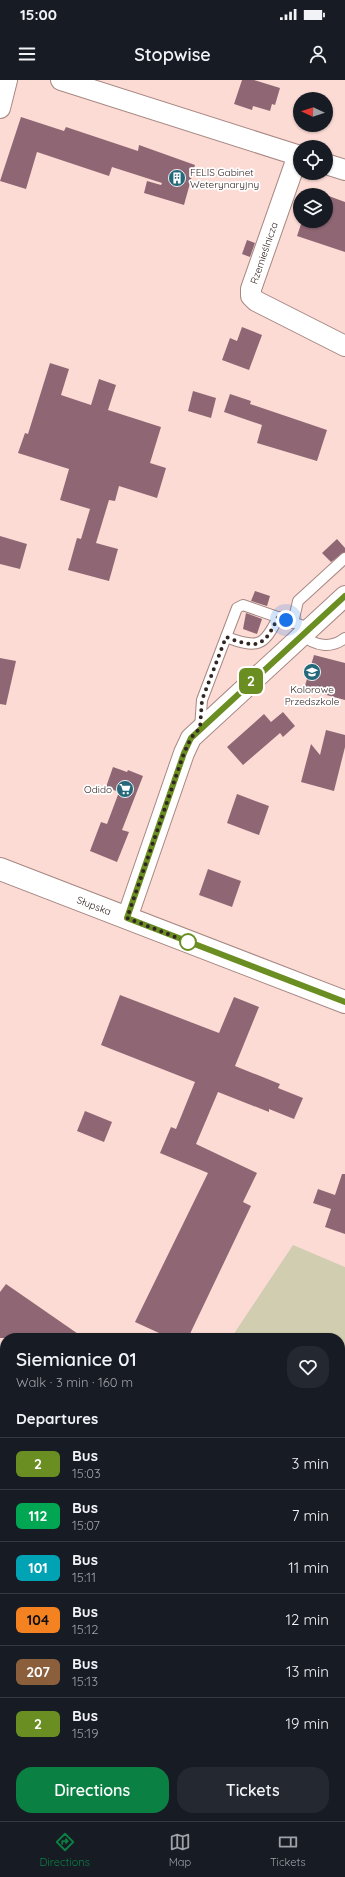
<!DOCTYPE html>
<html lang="en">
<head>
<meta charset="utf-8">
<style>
  body { margin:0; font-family:Quicksand,sans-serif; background:#242831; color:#f1f3f6; height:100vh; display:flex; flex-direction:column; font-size:15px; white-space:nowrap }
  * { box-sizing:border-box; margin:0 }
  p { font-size:13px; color:#9ea1a6 }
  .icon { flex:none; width:22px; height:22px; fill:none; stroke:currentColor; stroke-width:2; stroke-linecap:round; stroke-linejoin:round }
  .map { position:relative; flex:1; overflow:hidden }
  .sheet { position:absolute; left:0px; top:1253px; width:345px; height:488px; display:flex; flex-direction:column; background:#171b24; border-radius:16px 16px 0 0; box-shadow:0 1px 3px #0004 }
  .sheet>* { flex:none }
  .badge { padding:0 8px; border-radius:6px; font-size:14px; line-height:26px }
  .needle { width:26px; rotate:273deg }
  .controls { position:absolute; left:293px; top:12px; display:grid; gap:8px }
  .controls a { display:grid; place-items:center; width:40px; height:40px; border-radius:50%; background:#171b24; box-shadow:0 1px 3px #0004; font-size:20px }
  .you { position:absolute; width:20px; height:20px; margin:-10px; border:3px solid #fff; border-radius:50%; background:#1a73e8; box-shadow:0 0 0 6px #1a73e833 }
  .map>.badge { position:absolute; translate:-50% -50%; box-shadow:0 0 0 2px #fff }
  h2 { padding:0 16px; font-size:15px; line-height:36px }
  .round { display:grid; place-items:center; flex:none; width:42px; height:42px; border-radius:16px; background:#242831 }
  .head { display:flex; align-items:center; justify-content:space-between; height:68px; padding:0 16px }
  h1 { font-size:19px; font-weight:600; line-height:30px }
  .button { display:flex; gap:8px; margin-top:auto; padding:8px 16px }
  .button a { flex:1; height:46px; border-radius:16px; background:#0b8043; color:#fff; font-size:16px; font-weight:600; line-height:46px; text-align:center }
  .button a+a { background:#242831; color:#f1f3f6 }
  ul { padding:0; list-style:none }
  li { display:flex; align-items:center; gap:12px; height:52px; padding:0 16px; border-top:1px solid #363941 }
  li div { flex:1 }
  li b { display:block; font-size:15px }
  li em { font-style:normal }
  li .badge { min-width:44px; font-weight:700; text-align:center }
  .status { display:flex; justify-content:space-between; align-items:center; height:28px; padding:0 20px; background:#171b24; direction:ltr }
  .status svg { height:11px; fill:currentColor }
  header { display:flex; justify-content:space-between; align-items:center; height:52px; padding:0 16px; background:#171b24; font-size:18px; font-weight:600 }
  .dock { display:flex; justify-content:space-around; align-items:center; height:56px; border-top:1px solid #363941; background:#171b24; font-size:11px; color:#9ea1a6 }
  .dock a { display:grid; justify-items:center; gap:2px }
  .dock .current { color:#0b8043 }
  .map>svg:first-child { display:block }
  .green { fill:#d1cdb1 }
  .building { fill:#8f6774 }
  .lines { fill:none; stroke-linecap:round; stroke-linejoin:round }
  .lane-casing { stroke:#a78882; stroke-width:12 }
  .street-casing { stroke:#a78882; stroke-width:22 }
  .secondary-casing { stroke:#a78882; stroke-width:24 }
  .lane { stroke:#fff; stroke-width:10 }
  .street { stroke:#fff; stroke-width:20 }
  .secondary { stroke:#fff; stroke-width:22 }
  .rail { stroke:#604f4c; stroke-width:3; stroke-dasharray:5 5; stroke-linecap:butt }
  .line-casing { stroke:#fff; stroke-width:9 }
  .line { stroke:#6b8e23; stroke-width:6 }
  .walk { stroke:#322623; stroke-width:4; stroke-dasharray:0 7.2 }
  .stop-dot { fill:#fff; stroke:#6b8e23; stroke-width:2 }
  .labels { text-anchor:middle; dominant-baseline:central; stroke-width:3.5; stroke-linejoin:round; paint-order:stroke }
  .poi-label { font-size:10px; fill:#322623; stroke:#fff; text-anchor:start }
  .street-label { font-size:10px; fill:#322623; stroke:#fff }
</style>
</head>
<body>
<div class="status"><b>15:00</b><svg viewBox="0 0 49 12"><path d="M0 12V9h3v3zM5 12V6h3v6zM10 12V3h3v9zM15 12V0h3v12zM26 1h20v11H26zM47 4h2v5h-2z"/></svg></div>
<header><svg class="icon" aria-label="menu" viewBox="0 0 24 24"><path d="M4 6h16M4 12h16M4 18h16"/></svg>Stopwise<svg class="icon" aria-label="person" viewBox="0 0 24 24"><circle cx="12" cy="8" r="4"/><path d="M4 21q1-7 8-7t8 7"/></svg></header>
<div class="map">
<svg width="345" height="1741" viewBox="0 0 345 1741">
  <rect width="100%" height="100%" fill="#fddbd5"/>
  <!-- green -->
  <g class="green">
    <polygon points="293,1165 345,1187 345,1741 269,1741 264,1736 340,1736 340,1258 231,1258"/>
    <polygon points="0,1389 5,1395 5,1450 0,1445"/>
    <polygon points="0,1493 5,1500 5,1569 0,1563"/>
    <polygon points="61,1736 212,1736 217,1741 60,1741"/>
  </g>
  <!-- building -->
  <g class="building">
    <polygon points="242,0 254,0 280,8 275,25 272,24 270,31 253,26 252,30 234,24"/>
    <polygon points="21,37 64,51 66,47 138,71 139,65 195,85 184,125 144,113 147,101 161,105 162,103 112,87 109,96 37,72 26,109 0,101"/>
    <polygon points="326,115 345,122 345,172 297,156 302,141 326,141"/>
    <polygon points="247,160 255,163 250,177 242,174"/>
    <polygon points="242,247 262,255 249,290 222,280 230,258 237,261"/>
    <polygon points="50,283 69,289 61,315 91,325 99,299 116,305 108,330 161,347 150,383 166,388 157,418 119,406 115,421 109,420 96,463 118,469 109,501 68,490 77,458 81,459 90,429 60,420 69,389 18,373 25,353 28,354"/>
    <polygon points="193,311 216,318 211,338 188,331"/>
    <polygon points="230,314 251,321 250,324 327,350 317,381 257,363 262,345 224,332"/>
    <polygon points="0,456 27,464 20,489 0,484"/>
    <polygon points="337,459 345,468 345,472 331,482 322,473"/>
    <polygon points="255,511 270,516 267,526 251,521"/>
    <polygon points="246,533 262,539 257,554 243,549"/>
    <polygon points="314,575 345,583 345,620 304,609"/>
    <polygon points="0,578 16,581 6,625 0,624"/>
    <polygon points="283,632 295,646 283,657 280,653 243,685 227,667 264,634 271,642"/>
    <polygon points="326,650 345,655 345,667 334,711 301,702 311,664 320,675"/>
    <polygon points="113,687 127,692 128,690 143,696 122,750 129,752 117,782 90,771 101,742 107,744 119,712 106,707"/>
    <polygon points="237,714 269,726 259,755 227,743"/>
    <polygon points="208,789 241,801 232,827 199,815"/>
    <polygon points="120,915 219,953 234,917 259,927 235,986 280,1004 278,1008 303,1018 294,1039 269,1029 269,1032 218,1012 196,1064 257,1093 243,1122 251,1126 188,1258 170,1258 135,1242 208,1093 160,1073 171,1047 176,1049 195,1002 101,965"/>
    <polygon points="85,1031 112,1042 104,1062 77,1051"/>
    <polygon points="342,1094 345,1094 345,1154 325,1147 331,1129 313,1123 318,1109 335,1115"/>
    <polygon points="6,1204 84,1258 0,1258 0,1212"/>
  </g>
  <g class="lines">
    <!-- lane casing -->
    <g class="lane-casing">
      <g id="lane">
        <polyline points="293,543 298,521 345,478"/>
        <path d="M 302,555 C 315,566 331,569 345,558"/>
        <path d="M 226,557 C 256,568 264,568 278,537"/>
        <polyline points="200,648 202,620 237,528 243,525 309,548"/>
      </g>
    </g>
    <!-- street casing -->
    <g class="street-casing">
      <g id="street">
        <polyline points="61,0 300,76"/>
        <polyline points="0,28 7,0"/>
        <polyline points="298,75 251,209 251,216 256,221 345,266"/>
        <polyline points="326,84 345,90"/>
        <polyline points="127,838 184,673 191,658 345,516"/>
      </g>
    </g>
    <!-- secondary casing -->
    <g class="secondary-casing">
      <g id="secondary">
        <path id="s1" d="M 0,789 L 345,922"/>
      </g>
    </g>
    <!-- lane -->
    <use href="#lane" class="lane"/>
    <!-- street -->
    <use href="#street" class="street"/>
    <!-- secondary -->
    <use href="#secondary" class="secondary"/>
    <!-- rail -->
    <g class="rail">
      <polyline points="0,1463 5,1470"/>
      <polyline points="242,1736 247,1741"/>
    </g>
  </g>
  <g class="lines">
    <!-- line casing -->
    <g class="line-casing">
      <polyline id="line" points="345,516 191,658 184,673 127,838 345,922"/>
    </g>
    <!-- line -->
    <use href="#line" class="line"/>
    <!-- walk -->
    <path class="walk" d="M 188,862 L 127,838 L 184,673 L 191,658 L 200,648 L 202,620 L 226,557 C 257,569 264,568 278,537 L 286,540"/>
  </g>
  <!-- icons -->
  <defs>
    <g id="building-disc" transform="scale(0.9)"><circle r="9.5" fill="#25687a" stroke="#fff"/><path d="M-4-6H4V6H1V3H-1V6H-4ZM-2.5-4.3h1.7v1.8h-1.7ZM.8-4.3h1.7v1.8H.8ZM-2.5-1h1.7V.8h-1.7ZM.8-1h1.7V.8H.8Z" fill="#fff"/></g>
    <g id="school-disc" transform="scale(0.9)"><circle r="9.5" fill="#25687a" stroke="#fff"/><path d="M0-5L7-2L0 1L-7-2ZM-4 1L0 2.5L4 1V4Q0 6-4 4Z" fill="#fff"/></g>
    <g id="supermarket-disc" transform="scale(0.9)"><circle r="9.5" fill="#25687a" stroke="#fff"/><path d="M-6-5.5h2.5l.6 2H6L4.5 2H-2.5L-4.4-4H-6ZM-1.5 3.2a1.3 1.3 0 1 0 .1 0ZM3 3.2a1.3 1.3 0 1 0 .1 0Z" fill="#fff"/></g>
  </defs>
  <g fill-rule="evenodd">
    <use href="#building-disc" x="177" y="98"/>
    <use href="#school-disc" x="312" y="592"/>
    <use href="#supermarket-disc" x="125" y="709"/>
  </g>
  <!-- markers -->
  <circle class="stop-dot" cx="188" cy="862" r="8"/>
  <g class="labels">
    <!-- poi labels -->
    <g class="poi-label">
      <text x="190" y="92">FELIS Gabinet<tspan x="190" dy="12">Weterynaryjny</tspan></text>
      <text x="312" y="609" text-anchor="middle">Kolorowe<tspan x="312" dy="12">Przedszkole</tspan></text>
      <text x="112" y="709" text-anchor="end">Odido</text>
    </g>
    <!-- street labels -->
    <g class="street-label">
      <text transform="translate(264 173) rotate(-71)">Rzemieślnicza</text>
      <text stroke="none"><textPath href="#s1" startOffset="101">Słupska</textPath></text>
    </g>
  </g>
</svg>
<div class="controls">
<a><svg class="needle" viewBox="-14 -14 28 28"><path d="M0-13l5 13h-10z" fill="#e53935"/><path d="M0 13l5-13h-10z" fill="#9ea1a6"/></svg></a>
<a><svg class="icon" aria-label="locate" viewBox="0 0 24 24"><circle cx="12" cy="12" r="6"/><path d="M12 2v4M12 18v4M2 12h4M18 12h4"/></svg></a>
<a><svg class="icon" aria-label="layers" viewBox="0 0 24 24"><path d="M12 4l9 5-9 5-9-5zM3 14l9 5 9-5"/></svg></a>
</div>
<div class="you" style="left:286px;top:540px"></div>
<b class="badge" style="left:251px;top:601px;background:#6b8e23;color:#fff">2</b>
<section class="sheet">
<div class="head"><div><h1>Siemianice 01</h1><p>Walk · 3 min · 160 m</p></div><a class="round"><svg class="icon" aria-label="heart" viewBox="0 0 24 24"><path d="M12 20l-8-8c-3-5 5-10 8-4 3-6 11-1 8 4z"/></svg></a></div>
<h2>Departures</h2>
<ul>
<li><span class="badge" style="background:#6b8e23;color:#fff">2</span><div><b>Bus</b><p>15:03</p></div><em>3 min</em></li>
<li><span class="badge" style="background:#00a651;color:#fff">112</span><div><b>Bus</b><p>15:07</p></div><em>7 min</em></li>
<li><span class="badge" style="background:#00a3b4;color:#fff">101</span><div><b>Bus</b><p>15:11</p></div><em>11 min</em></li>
<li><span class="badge" style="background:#f58220;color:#111">104</span><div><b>Bus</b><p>15:12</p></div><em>12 min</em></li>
<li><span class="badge" style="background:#8b5e3c;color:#fff">207</span><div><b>Bus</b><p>15:13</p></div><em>13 min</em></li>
<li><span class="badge" style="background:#6b8e23;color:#fff">2</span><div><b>Bus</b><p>15:19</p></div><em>19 min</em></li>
</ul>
<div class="button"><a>Directions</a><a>Tickets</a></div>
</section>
</div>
<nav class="dock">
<a class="current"><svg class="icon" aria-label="directions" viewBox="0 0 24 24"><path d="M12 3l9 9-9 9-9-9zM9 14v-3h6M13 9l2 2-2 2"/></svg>Directions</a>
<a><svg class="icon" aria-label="map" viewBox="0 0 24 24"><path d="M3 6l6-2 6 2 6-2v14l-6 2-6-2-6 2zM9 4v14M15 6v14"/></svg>Map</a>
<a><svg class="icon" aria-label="tickets" viewBox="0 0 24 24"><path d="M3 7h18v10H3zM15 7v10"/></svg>Tickets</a>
</nav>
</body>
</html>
